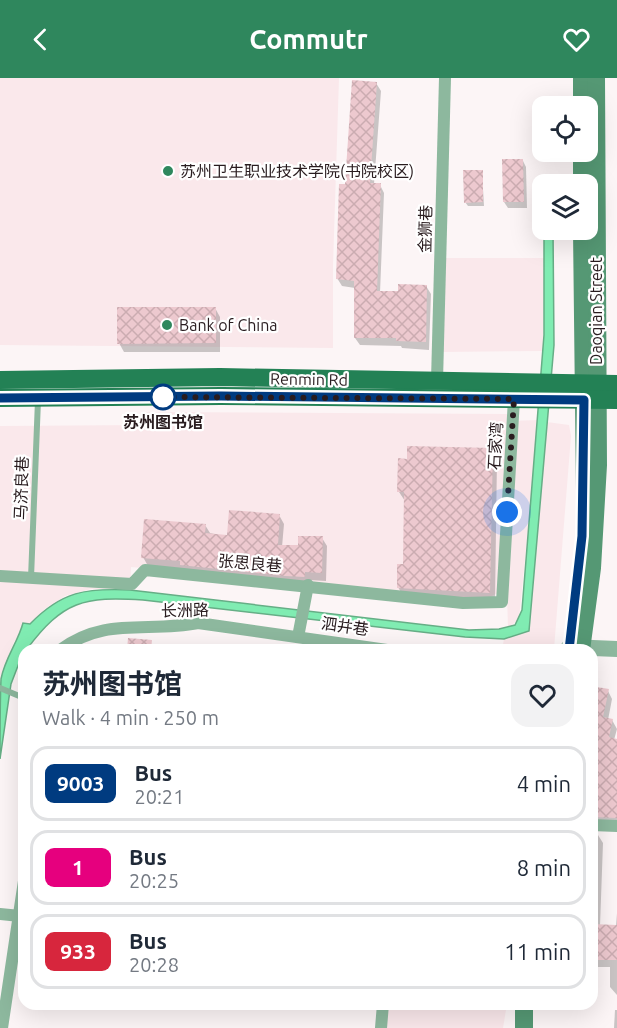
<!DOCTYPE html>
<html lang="en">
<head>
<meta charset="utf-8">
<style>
  body { margin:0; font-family:Ubuntu,"Noto Sans SC",sans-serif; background:#f2f2f3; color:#1f2937; height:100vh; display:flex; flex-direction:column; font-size:22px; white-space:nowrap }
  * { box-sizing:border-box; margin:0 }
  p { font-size:20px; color:#747a83 }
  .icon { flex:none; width:33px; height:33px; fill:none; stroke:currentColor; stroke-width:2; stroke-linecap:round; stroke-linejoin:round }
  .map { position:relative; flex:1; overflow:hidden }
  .drawer { position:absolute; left:18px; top:566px; width:580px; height:366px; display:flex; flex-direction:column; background:#fff; border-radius:18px; box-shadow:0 6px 24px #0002 }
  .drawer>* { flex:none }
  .badge { padding:0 12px; border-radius:9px; font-size:21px; line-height:39px }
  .buttons { position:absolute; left:532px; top:18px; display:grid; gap:12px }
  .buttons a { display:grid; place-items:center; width:66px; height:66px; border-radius:12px; background:#fff; box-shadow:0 6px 24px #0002; font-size:30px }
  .you { position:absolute; width:30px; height:30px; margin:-15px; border:4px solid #fff; border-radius:50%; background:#1a73e8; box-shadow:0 0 0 9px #1a73e833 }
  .map>.badge { position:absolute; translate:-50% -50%; box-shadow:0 0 0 3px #fff }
  .round { display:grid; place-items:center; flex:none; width:63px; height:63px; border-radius:18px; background:#f2f2f3 }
  .summary { display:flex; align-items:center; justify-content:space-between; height:102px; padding:0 24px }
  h1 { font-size:28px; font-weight:700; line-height:45px }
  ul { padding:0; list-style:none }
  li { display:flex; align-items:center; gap:18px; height:75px; margin:0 12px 9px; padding:0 12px; border:3px solid #e0e1e3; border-radius:18px }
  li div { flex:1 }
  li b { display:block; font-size:22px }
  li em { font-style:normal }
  li .badge { min-width:66px; font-weight:700; text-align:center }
  header { display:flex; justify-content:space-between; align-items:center; height:78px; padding:0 24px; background:#2f875d; color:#fff; font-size:27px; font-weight:700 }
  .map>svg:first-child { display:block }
  .built { fill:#fae8eb }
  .water { fill:#80ecb2; stroke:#66ae86; stroke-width:1.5 }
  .shadow { fill:#0003 }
  .building { fill:url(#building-cross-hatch) }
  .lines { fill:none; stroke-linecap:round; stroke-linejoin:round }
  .service { stroke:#8db89e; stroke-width:6 }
  .minor { stroke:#8db89e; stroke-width:12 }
  .tertiary { stroke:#8db89e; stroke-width:16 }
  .secondary { stroke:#559874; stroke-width:18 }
  .primary { stroke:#238155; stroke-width:18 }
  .line-casing { stroke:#fff; stroke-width:14 }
  .line { stroke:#003b80; stroke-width:9 }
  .walk { stroke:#291c1f; stroke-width:6; stroke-dasharray:0 10.8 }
  .poi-dot { fill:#2f875d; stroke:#fff; stroke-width:2 }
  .stop-dot { fill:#fff; stroke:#003b80; stroke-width:3 }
  .labels { text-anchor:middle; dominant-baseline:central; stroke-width:4.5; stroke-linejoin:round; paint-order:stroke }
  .poi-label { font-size:16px; fill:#291c1f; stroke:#fff; text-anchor:start }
  .street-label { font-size:16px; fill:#291c1f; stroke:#fff }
  .stop-label { font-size:16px; font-weight:bold; fill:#291c1f; stroke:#fff }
</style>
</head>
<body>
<header><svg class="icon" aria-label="back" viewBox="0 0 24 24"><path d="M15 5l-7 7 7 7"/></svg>Commutr<svg class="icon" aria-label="heart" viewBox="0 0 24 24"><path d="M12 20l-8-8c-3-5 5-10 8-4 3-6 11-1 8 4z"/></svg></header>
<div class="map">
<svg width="617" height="950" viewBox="0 0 617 950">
  <defs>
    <pattern id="building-cross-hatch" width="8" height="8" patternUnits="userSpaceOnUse" patternTransform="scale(1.5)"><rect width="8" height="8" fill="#edc9cf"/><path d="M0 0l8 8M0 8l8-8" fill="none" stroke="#cbacb1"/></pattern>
  </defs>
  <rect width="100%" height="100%" fill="#fcf5f6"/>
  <!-- built -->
  <g class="built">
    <polygon points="0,0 339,0 333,188 333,270 0,267"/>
    <polygon points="441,180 544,180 543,273 443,274"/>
    <polygon points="145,334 507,336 507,343 539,342 519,541 508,550 507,517 496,516 482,522 131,489 130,512 91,511 65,518 45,531 14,564 0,603 0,348 144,347"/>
    <polygon points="547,344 569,347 571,358 554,571 502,572 504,561 529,553"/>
    <polygon points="384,926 507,926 503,950 383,950"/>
  </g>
  <!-- water -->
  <path class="water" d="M 544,152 L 553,152 L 554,267 L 529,553 L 504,561 L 465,559 L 143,522 C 84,518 63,523 27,571 L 24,572 L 11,606 L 0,681 C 0,655 0,626 1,601 C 5,580 18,564 23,545 L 30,546 C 62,513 86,510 130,512 L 469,552 L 499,551 L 515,547 L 522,532 L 544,257 Z"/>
  <!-- shadow -->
  <g class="shadow">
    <polygon points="376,5 381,13 374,106 380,107 384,115 380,215 399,215 426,208 431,216 429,272 402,270 401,268 360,267 355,260 355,210 342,208 337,200 346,108"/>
    <polygon points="523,83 526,89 527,130 508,130 504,124"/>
    <polygon points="482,93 484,128 468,128 465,124"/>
    <polygon points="215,230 220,239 220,274 124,274 119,265"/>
    <polygon points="492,371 497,380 495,524 403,518 398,509 404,488 405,423 399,414"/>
    <polygon points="279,437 284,446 282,469 299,469 322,460 327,468 326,503 309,502 309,507 148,488 143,479 205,447 210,455 228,459"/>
    <polygon points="91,567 106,568 108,572 89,572"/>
    <polygon points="608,613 612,621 608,642 612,642 617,651 614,662 617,662 617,748 593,748 592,640"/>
    <polygon points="592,757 598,757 603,765 600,848 616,848 617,835 617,917 610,909 610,889 592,889"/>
    <polygon points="615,932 617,932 617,950 614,950"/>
  </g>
  <!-- building -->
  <g class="building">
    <polygon points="352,2 377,4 370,105 381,105 377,213 398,213 398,206 427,207 426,264 396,263 396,260 354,260 354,203 336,201 339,106 345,106"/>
    <polygon points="502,81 523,81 524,124 503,124"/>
    <polygon points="463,92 483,92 483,124 464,125"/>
    <polygon points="117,229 216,229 216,265 117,266"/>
    <polygon points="407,368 493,370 490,515 397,510 397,486 403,486 404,414 397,414 398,380 407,381"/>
    <polygon points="229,432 280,436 278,467 298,467 298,458 323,458 322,495 305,494 305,499 285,498 180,487 180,483 141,480 144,441 206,446 205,455 227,457"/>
    <polygon points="128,560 152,562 151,572 127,572"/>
    <polygon points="597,609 609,611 603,639 613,641 609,659 617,661 617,740 592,739 592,632"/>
    <polygon points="592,846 617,847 617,882 592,882"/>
  </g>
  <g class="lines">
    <!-- service -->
    <g class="service">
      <polyline points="31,500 38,322"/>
      <polyline points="0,610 24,620"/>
    </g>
    <!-- minor -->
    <g class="minor">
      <polyline points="437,303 445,0"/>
      <polyline points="0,498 132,506 145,492 463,525 502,524 514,321"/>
      <polyline points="298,559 308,507"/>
      <path d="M 60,572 C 105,538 148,555 198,545 L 387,572"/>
      <polyline points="592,747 617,748"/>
      <polyline points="0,836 20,838"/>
      <polyline points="2,950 24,803"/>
      <polyline points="381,950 383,926"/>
    </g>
    <!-- tertiary -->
    <polyline class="tertiary" points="569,569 617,571"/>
    <!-- secondary -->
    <g class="secondary">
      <polyline points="582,28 582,0"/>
      <polyline points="582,106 582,74"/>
      <polyline points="582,152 585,412"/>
      <polyline points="581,572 592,490 598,387 596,0"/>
      <polyline points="524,950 524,926"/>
    </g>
    <!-- primary -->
    <g class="primary">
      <polyline points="0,302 220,299 617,306"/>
      <polyline points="0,320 221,318 617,322"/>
    </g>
  </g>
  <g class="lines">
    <!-- line casing -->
    <g class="line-casing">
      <polyline id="line" points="0,320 221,318 584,322 582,458 569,572"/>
    </g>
    <!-- line -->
    <use href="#line" class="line"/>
    <!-- walk -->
    <polyline class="walk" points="163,319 514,321 507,434"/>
  </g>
  <!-- markers -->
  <g class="poi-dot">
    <circle cx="168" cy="93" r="6"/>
    <circle cx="167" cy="247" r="6"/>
  </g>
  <circle class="stop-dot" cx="163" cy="319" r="12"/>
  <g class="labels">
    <!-- poi labels -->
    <g class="poi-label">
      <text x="180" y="93">苏州卫生职业技术学院(书院校区)</text>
      <text x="179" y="247">Bank of China</text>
    </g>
    <!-- street labels -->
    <g class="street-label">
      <text transform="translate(425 151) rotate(-89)">金狮巷</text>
      <text transform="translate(596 233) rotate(-90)">Daoqian Street</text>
      <text transform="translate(309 301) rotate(1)">Renmin Rd</text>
      <text transform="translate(495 368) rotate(-87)">石家湾</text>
      <text transform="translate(21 410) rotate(-88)">马济良巷</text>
      <text transform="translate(250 485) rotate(5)">张思良巷</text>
      <text transform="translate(185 532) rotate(-1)">长洲路</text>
      <text transform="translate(345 548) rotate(8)">泗井巷</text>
    </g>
    <!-- stop labels -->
    <g class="stop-label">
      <text x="163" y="344">苏州图书馆</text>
    </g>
  </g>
</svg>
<div class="buttons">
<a><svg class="icon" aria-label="locate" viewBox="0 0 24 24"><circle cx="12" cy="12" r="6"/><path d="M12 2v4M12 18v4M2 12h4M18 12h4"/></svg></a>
<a><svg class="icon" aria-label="layers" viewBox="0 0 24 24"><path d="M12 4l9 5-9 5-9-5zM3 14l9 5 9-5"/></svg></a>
</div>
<div class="you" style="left:507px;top:434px"></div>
<section class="drawer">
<div class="summary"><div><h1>苏州图书馆</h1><p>Walk · 4 min · 250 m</p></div><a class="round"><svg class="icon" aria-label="heart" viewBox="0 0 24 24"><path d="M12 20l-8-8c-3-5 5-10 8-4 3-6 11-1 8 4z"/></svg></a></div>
<ul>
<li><span class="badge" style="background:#003b80;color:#fff">9003</span><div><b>Bus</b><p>20:21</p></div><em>4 min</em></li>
<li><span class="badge" style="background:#e6007e;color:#fff">1</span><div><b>Bus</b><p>20:25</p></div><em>8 min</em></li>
<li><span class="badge" style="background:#d7263d;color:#fff">933</span><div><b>Bus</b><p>20:28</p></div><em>11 min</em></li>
</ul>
</section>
</div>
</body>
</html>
